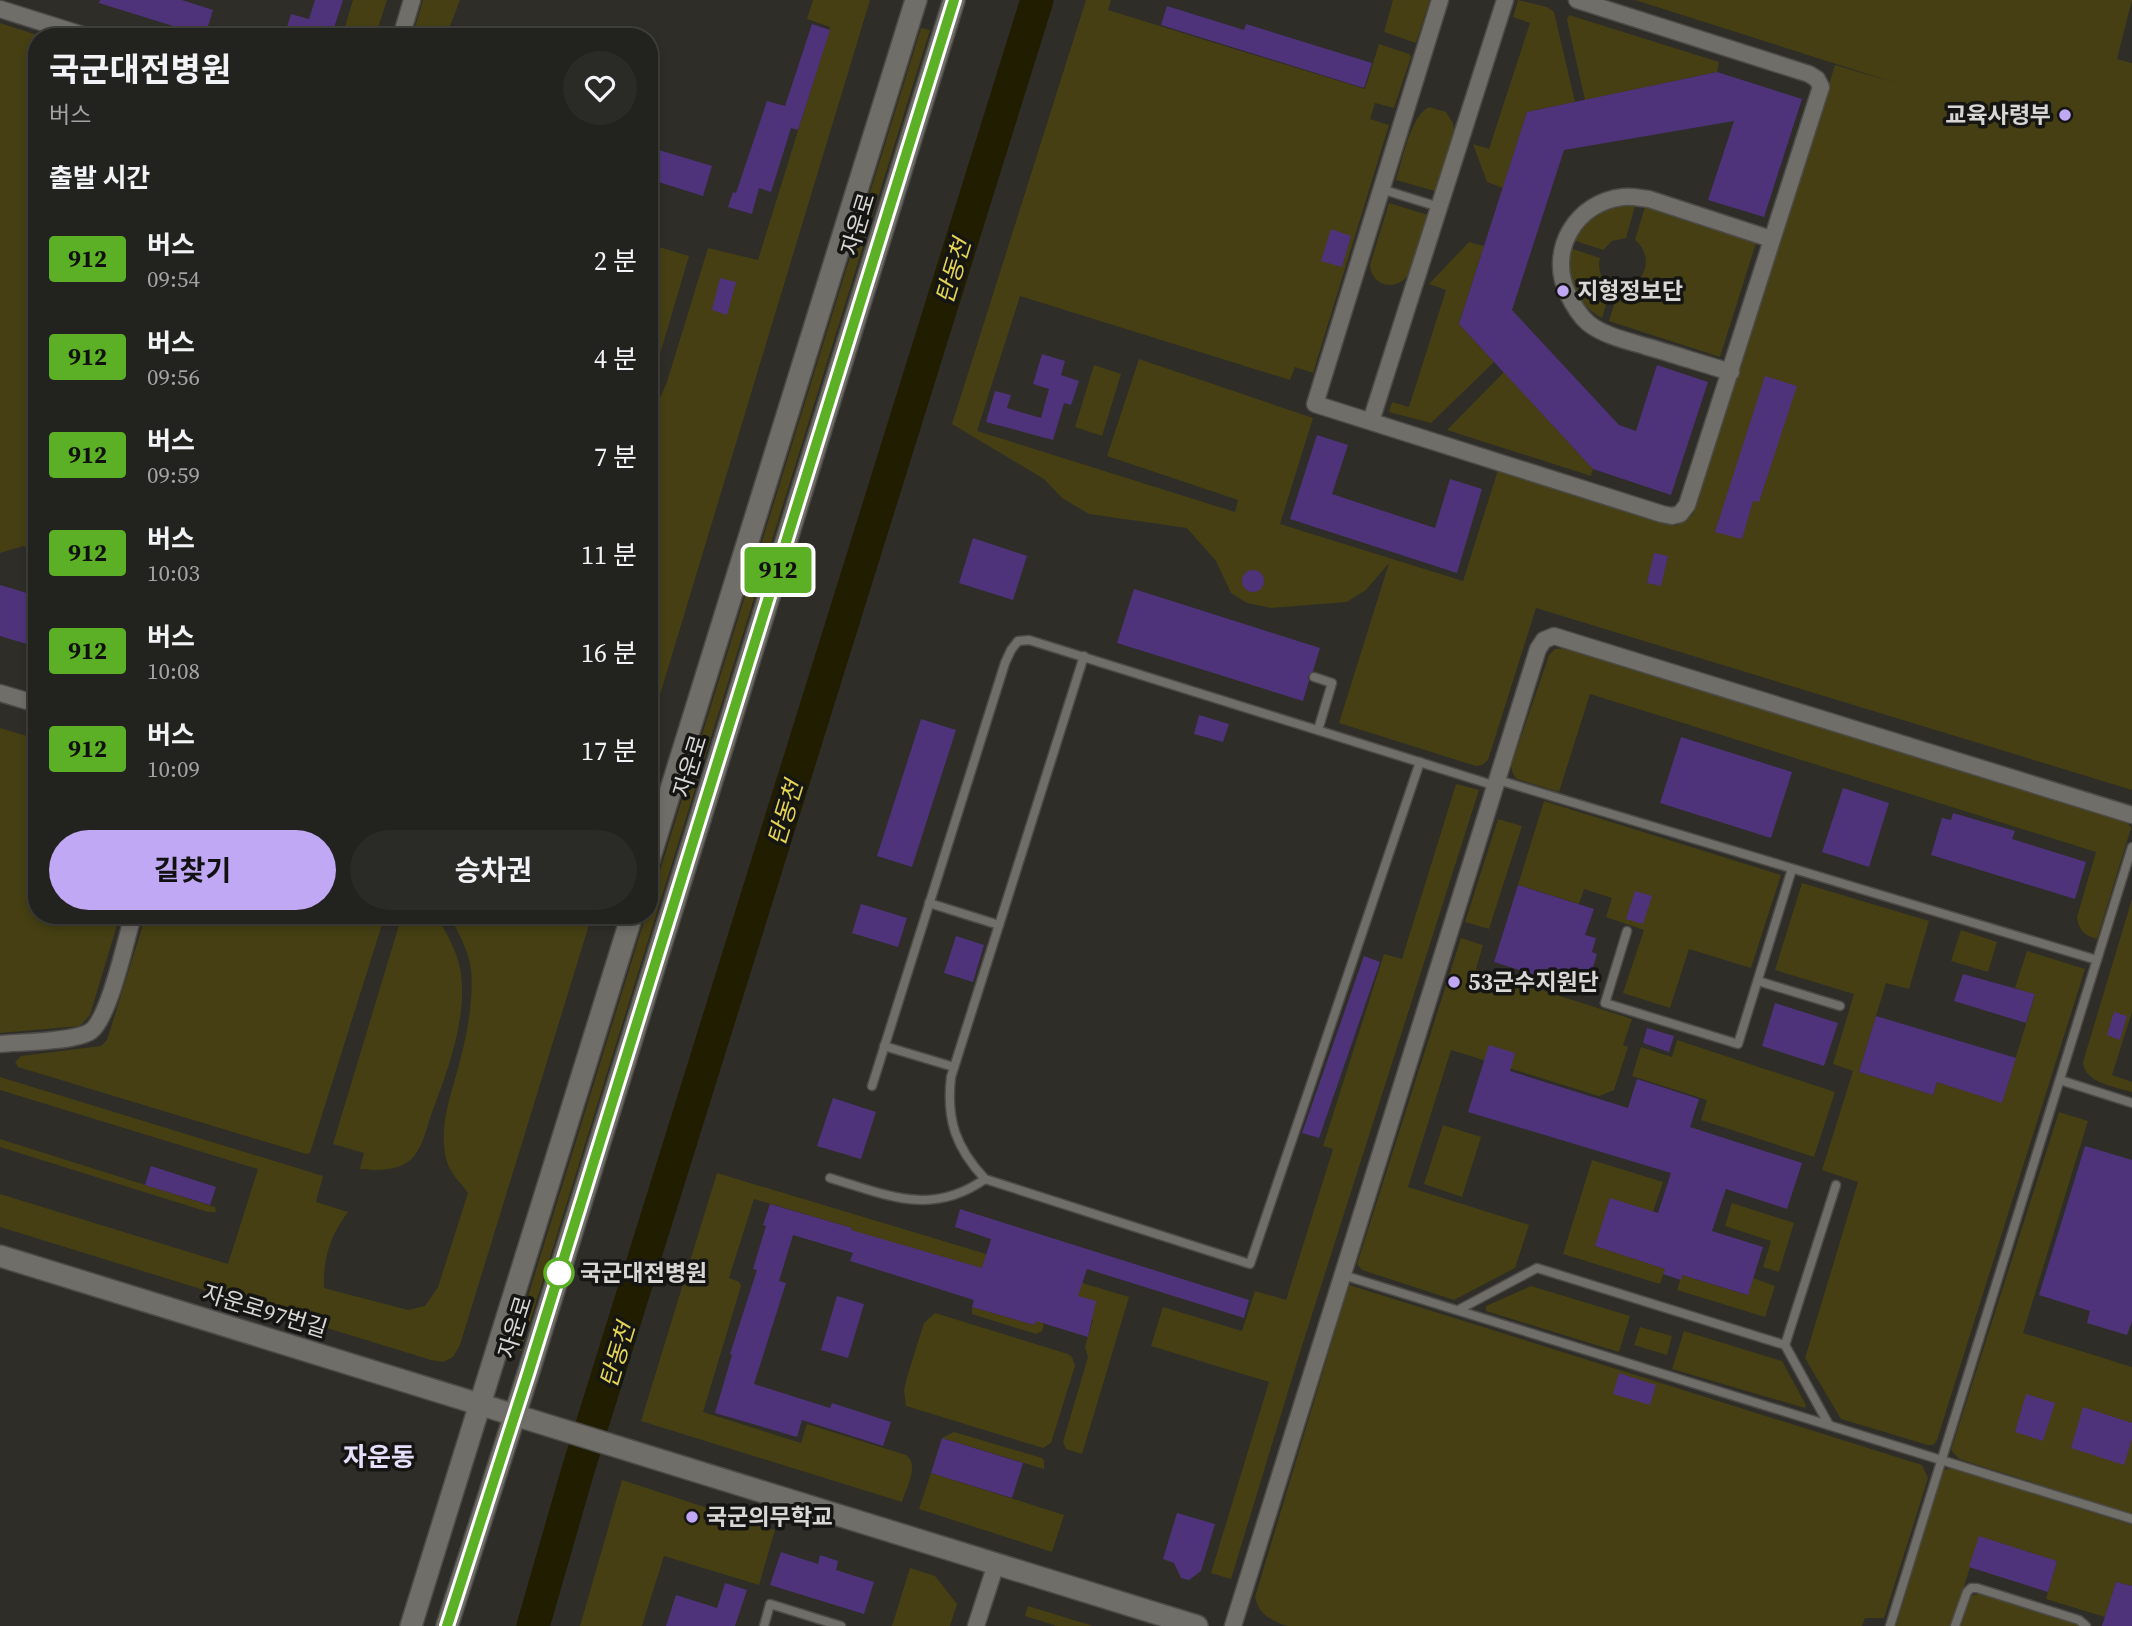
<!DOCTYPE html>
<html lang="ko">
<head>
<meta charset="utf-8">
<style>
  body { margin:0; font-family:"Source Serif 4","Noto Sans KR",serif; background:#2a2a27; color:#f1f3f6; height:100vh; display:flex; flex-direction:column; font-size:26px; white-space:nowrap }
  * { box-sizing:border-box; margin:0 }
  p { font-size:23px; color:#a2a4a4 }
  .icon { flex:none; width:38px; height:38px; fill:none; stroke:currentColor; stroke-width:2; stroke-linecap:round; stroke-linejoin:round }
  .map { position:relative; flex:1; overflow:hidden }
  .side { position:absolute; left:28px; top:28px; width:630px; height:896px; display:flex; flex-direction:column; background:#22221e; border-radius:28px; box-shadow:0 4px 10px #0003,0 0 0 2px #3f3f3c }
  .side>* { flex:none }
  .badge { padding:0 14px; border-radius:5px; font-size:24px; line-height:46px }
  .map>.badge { position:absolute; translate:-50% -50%; box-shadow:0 0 0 4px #fff }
  h2 { padding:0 21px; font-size:26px; line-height:63px }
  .round { display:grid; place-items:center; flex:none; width:74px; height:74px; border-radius:37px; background:#2a2a27 }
  .head { display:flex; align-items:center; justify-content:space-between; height:119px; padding:0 21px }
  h1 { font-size:33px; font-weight:700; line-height:52px }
  .button { display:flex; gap:14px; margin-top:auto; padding:14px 21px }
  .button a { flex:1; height:80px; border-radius:42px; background:#c0a8f4; color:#111; font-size:28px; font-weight:700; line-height:80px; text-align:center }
  .button a+a { background:#2a2a27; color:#f1f3f6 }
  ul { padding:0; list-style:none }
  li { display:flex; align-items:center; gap:21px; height:98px; padding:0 21px }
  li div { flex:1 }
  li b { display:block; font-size:26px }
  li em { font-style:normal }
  li .badge { min-width:77px; font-weight:700; text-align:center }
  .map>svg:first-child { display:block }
  .green { fill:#453f13 }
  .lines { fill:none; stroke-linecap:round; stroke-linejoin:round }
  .river { stroke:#211d00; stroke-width:33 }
  .building { fill:#4e337a }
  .service-casing { stroke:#4c4b48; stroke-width:11 }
  .minor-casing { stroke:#4c4b48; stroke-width:19 }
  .tertiary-casing { stroke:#4c4b48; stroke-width:24 }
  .service { stroke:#6f6e69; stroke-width:8 }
  .minor { stroke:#6f6e69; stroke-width:16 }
  .tertiary { stroke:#6f6e69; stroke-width:21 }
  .line-casing { stroke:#fff; stroke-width:16 }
  .line { stroke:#5bb025; stroke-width:10 }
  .poi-dot { fill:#c0a8f4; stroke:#151513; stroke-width:2.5 }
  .stop-dot { fill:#fff; stroke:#5bb025; stroke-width:3.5 }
  .labels { text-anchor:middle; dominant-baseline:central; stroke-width:7; stroke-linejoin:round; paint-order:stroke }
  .poi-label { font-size:23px; font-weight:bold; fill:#d8d7d4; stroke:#151513; text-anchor:start }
  .street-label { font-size:23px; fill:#d8d7d4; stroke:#151513 }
  .stop-label { font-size:23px; font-weight:bold; fill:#d8d7d4; stroke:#151513; text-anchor:start }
  .water-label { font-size:24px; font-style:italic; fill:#e4d453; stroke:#151513 }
  .quarter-label { font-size:26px; font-weight:bold; fill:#e7dffc; stroke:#151513 }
</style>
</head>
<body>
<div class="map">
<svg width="2132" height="1626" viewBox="0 0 2132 1626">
  <rect width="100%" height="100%" fill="#2e2d28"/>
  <!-- green -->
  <g class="green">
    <polygon points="353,0 387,0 375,37 342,37"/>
    <polygon points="423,0 460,0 447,34 434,30 432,37 412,37"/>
    <polygon points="813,0 870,0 649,731 649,423 667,382 708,248 758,260 830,27 807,19"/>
    <polygon points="1086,0 1111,0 1108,10 1365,89 1379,44 1409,54 1411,57 1394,108 1375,103 1370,119 1389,125 1313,373 1295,367 1290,380 1020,296 977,431 1235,512 1238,500 1107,456 1139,359 1313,418 1280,524 1463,581 1498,470 1676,526 1693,514 1835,65 1896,83 1635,0 2132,0 2117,59 2132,63 2132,790 1536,608 1488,760 1482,765 1476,766 1339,723 1389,563 1366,590 1347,602 1271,608 1247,603 1231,593 1216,561 1187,528 1089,514 1062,498 1044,479 952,424"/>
    <polygon points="1393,0 1430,0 1416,43 1384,32"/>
    <polygon points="1518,0 1547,7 1554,12 1575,102 1527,112 1503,188 1487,182 1473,144 1489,149 1530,23 1513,17"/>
    <polygon points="1569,15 1719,62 1717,72 1585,100 1567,20"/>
    <polygon points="0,23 43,37 37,37 37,550 23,546 0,553"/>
    <polygon points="921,28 930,30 521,1351 512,1348 646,915 649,915 649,906"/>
    <path d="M 1429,107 L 1446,112 L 1453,123 L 1454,129 L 1435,191 L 1396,180 C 1402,161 1411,115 1429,107 Z"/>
    <path d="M 1389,203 L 1428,215 L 1408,275 C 1396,292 1371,286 1370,265 Z"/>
    <path d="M 1624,206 L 1635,206 L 1626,238 L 1612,241 L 1603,250 L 1573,240 C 1586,219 1600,210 1624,206 Z"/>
    <path d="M 1645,207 L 1756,243 L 1720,357 L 1609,321 L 1619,288 C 1646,287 1655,256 1635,240 Z"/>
    <polygon points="1469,242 1484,246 1459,324 1494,362 1431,423 1389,412 1392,402 1409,407 1446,290 1429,284"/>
    <polygon points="649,244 689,256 649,391"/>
    <path d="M 1570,248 L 1600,258 C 1597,270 1601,279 1612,285 L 1602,318 C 1575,304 1566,276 1570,248 Z"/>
    <polygon points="1094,365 1121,374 1102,436 1075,427"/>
    <polygon points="1504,372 1593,469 1591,476 1447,430"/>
    <path d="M 1565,648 L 2127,822 L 2131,828 L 2097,939 C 2084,935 2079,931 2077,917 L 2096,852 L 1590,694 L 1559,792 L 1517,779 L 1513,774 L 1511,766 L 1549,655 L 1555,649 Z"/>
    <polygon points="0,728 37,739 37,915 120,915 90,1015 80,1026 0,1033"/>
    <polygon points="1456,784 1479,790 1301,1349 1231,1579 1211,1573 1269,1382 1151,1346 1163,1307 1242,1331 1255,1291 1286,1300 1333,1149 1323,1146 1384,954 1402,959"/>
    <polygon points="1544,801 1781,875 1751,968 1689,949 1670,1008 1623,993 1644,930 1606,917 1612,898 1584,889 1579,904 1518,885"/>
    <polygon points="1498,819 1522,826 1489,929 1465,922"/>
    <polygon points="1802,883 1929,921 1909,989 1886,983 1859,1072 1933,1095 1937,1082 2002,1102 2035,995 2015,988 2027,951 2085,969 1937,1440 1933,1445 1928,1445 1841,1419 1805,1358 1858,1182 1822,1170 1853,1071 1833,1064 1854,994 1775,970"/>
    <path d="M 2132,899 L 2132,1012 L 2112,1075 L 2132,1082 L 2132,1092 C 2116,1087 2084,1083 2083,1062 Z"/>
    <polygon points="146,915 385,915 310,1153 306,1154 18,1067 15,1062 21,1056 101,1046 107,1040"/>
    <path d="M 402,915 L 436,915 C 447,934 458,952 461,974 C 467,1021 447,1072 431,1115 C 427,1128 423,1144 415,1155 C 403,1171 378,1171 360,1169 L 364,1153 L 333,1144 Z"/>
    <path d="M 449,915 L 592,915 L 460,1345 L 453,1357 L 443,1362 L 431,1360 L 0,1227 L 0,1194 L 228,1264 L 258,1169 L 0,1090 L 0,1077 L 323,1176 L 316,1202 L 348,1212 C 330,1236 323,1258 324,1288 L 408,1310 L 425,1306 L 438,1287 L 468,1193 C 461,1183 450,1173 447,1162 C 438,1131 449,1101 457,1072 C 466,1040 474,1003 471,970 C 469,951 458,932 449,915 Z"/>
    <polygon points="1961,930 1997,942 1988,972 1951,961"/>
    <polygon points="1461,938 1483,945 1476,969 1632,1019 1623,1045 1628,1047 1614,1090 1599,1096 1451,1050 1408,1187 1529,1225 1515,1268 1454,1300 1362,1270 1357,1264"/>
    <polygon points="1677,1040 1835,1092 1814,1157 1701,1120 1707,1100 1632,1076 1641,1047 1672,1057"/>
    <polygon points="2059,1112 2088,1121 2023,1333 2132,1367 2132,1514 1959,1459 1951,1450"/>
    <polygon points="1443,1125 1481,1137 1462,1197 1424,1184"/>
    <polygon points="0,1139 215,1207 216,1212 208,1212 0,1147"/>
    <polygon points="1592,1160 1663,1182 1653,1212 1595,1246 1665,1269 1660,1284 1563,1254"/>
    <path d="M 717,1173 L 1129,1297 L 1082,1454 L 1066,1449 L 1063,1442 L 1088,1357 L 1085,1347 L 1093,1320 L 1047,1306 L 1042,1323 L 1044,1324 L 1042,1331 L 1036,1334 L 972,1314 L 972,1307 L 1034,1325 L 1042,1300 L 984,1263 L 982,1268 L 851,1231 L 852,1228 L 754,1199 L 729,1278 L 739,1282 L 741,1286 L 703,1412 L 801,1443 L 807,1424 L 906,1455 C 920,1465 906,1488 902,1502 L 641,1421 Z"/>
    <polygon points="1732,1203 1794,1223 1779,1272 1763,1267 1771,1241 1725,1226"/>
    <polygon points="1682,1275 1747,1295 1753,1278 1775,1286 1765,1317 1677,1290"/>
    <path d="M 1349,1285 L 1922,1465 L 1928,1478 L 1884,1618 L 1865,1618 L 1862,1626 L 1288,1626 C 1272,1621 1259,1615 1255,1597 Z"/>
    <polygon points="1531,1286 1630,1316 1619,1352 1486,1311 1486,1306"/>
    <polygon points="935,1313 1068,1354 1072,1357 1075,1366 1051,1443 1043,1448 906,1406 904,1390 907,1377 924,1323"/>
    <polygon points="1640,1327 1672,1336 1667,1355 1634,1345"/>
    <polygon points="1684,1331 1782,1361 1806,1405 1805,1408 1672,1369"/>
    <polygon points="954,1432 1042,1458 1044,1461 1044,1469 942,1438"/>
    <polygon points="1951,1468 2132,1525 2132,1586 2116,1582 2105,1617 2046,1599 2057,1561 1980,1537 1951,1626 1896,1626 1940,1476 1944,1470"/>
    <polygon points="931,1473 1064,1515 1052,1552 919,1509"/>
    <polygon points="622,1480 775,1530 759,1585 664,1556 642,1626 580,1626"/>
    <polygon points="910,1568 935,1576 957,1604 950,1626 892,1626"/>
    <polygon points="1982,1593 2076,1623 2080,1626 1960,1626 1971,1596"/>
    <polygon points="1028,1606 1093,1626 1057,1626 1025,1616"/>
  </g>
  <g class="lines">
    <!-- river -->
    <polyline class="river" points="533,1626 578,1470 1037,0"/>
  </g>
  <!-- building -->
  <g class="building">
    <polygon points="100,0 182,0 213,10 205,36 99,3"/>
    <polygon points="315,0 343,0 331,37 284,37 291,14 309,19"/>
    <polygon points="1167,6 1244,30 1246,24 1372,63 1364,88 1161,25"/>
    <polygon points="812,24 830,30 798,130 791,128 771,192 759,188 752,214 728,207 733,192 736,193 767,101 785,106"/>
    <polygon points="1717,72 1802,99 1764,217 1708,200 1734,121 1564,150 1512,310 1619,425 1636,431 1657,365 1708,382 1671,495 1593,469 1459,324 1527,112"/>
    <polygon points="649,147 712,166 703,196 649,179"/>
    <polygon points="1331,229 1351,236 1342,267 1321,261"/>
    <polygon points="720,278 736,282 727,315 712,310"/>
    <polygon points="1042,354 1065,361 1061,375 1079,381 1071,405 1064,403 1053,440 986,422 995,391 1011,395 1007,408 1041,418 1049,389 1033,384"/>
    <polygon points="1765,376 1797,386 1759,502 1753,501 1742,539 1715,532"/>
    <polygon points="1317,435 1348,445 1332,494 1435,528 1450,479 1482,489 1457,573 1290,519"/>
    <polygon points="973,538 1027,556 1013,600 959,583"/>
    <polygon points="1654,553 1668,556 1661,586 1647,583"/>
    <circle cx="1253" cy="581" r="11"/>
    <polygon points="0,585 37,596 37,647 0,636"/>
    <polygon points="1134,589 1320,648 1313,671 1308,676 1309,681 1303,701 1117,643"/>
    <polygon points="1199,715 1229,724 1223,742 1194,734"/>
    <polygon points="921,719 956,730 912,867 877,856"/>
    <polygon points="1681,737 1792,772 1771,838 1660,803"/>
    <polygon points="1843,788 1889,803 1869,867 1822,852"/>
    <polygon points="1953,813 2015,831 2012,839 2086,862 2075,899 1931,855 1942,818 1951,820"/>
    <polygon points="1518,885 1594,909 1585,935 1596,938 1592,952 1597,954 1586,991 1494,962"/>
    <polygon points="1635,891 1652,896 1643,924 1626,919"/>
    <polygon points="861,904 907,918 898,947 852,933"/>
    <polygon points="956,936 984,945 973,982 944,973"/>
    <polygon points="1364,956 1380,962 1319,1138 1302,1133"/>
    <polygon points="1963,974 2035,994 2026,1023 1954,1001"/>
    <polygon points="1775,1003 1838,1023 1824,1066 1762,1046"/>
    <polygon points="2114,1012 2127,1016 2120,1040 2107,1035"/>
    <polygon points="1876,1016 2016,1058 2002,1103 1937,1082 1933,1095 1859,1072"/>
    <polygon points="1647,1028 1674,1036 1669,1052 1643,1043"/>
    <polygon points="1489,1045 1515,1053 1510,1071 1628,1108 1637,1079 1699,1099 1690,1127 1802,1163 1787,1209 1726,1189 1712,1231 1763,1247 1748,1295 1682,1275 1681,1280 1663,1274 1665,1269 1595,1246 1610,1198 1658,1213 1671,1173 1468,1112"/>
    <polygon points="833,1098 876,1112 861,1159 817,1146"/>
    <polygon points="2085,1146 2132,1160 2132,1321 2127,1335 2087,1323 2090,1311 2039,1295"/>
    <polygon points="151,1166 216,1187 210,1205 145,1185"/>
    <polygon points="770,1204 852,1228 851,1230 982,1268 991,1239 955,1227 960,1209 1249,1300 1244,1318 1087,1269 1078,1296 1096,1301 1088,1337 1036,1321 1034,1325 972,1307 974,1300 850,1261 853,1253 793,1235 779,1281 786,1283 754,1384 830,1408 832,1403 891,1422 883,1446 802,1420 797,1437 715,1413 732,1355 730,1354 757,1270 753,1269 766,1226 763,1225"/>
    <polygon points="837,1296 864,1304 848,1358 821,1350"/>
    <polygon points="1619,1373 1656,1385 1650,1405 1613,1394"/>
    <polygon points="2026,1394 2055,1403 2043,1441 2015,1432"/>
    <polygon points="2083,1407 2132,1423 2132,1439 2124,1465 2071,1448"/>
    <polygon points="942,1438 1023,1463 1012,1498 931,1473"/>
    <polygon points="1177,1513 1215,1524 1201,1571 1189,1580 1181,1578 1174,1563 1163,1559"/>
    <polygon points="1979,1536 2057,1561 2048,1592 1969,1567"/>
    <polygon points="781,1552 818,1564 820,1555 838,1561 836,1570 874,1582 864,1614 770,1585"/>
    <polygon points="2116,1582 2132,1586 2132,1626 2102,1626"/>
    <polygon points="725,1583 747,1590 735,1626 666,1626 676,1595 717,1608"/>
  </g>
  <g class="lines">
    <!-- service casing -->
    <g class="service-casing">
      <g id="service">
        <polyline points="1381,189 1439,207"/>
        <path d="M 1084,656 L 951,1077 C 946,1120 956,1148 985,1179 L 1250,1264 L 1420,762"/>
        <polyline points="1314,677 1332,683 1318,730"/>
        <polyline points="1498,780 2097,960"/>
        <polyline points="929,903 999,925"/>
        <polyline points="1627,931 1605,1003 1738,1044 1792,869"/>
        <polyline points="1758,981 1840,1006"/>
        <polyline points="884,1046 954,1067"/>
        <polyline points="2060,1080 2132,1103"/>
        <polyline points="872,1086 1005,663 1011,650 1018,641 1029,640 1496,786"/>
        <path d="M 830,1178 C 887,1195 931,1217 985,1179"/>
        <polyline points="1343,1275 2132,1519"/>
        <polyline points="1460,1309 1537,1268 1785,1345 1829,1425"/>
        <polyline points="1785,1345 1836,1185"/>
        <polyline points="764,1626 770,1604 841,1626"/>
        <polyline points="1890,1626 2132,847"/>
        <polyline points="1955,1626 1967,1592 1971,1588 1977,1588 2079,1620 2086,1626"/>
      </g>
    </g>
    <!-- minor casing -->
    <g class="minor-casing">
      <g id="minor">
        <polyline points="1440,0 1315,404 1662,514 1672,516 1680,514 1687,505 1821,87 1817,79 1809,74 1577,0"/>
        <polyline points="0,9 89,37"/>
        <polyline points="401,37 412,0"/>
        <path d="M 1731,372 C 1703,364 1676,355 1648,347 C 1629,341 1604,336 1588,323 C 1579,315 1572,303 1567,292 C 1548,250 1576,202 1623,197 C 1632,196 1640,198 1649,199 L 1771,239"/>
        <polyline points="1371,421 1505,0"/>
        <polyline points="0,693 37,704"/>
        <path d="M 0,1044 C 20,1042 76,1042 91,1031 C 109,1018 126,940 133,915"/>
        <polyline points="976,1626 996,1564"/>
        <polyline points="1233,1626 1538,649 1544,640 1554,636 2132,815"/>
      </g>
    </g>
    <!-- tertiary casing -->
    <g class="tertiary-casing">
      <g id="tertiary">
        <polyline points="649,860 916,0"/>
        <polyline points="0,1256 1197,1626"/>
        <polyline points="411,1626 632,915"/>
        <polyline points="447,1626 528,1374 954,0"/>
      </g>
    </g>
    <!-- service -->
    <use href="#service" class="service"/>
    <!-- minor -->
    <use href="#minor" class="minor"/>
    <!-- tertiary -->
    <use href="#tertiary" class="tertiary"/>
  </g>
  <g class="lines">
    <!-- line casing -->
    <g class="line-casing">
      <polyline id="line" points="447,1626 528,1374 954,0"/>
    </g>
    <!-- line -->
    <use href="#line" class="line"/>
  </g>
  <!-- markers -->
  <g class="poi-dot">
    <circle cx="2065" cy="115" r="7"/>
    <circle cx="1563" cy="291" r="7"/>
    <circle cx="1454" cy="982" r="7"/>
    <circle cx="692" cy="1517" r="7"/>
  </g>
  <circle class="stop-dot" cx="559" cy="1273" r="14"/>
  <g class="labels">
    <!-- poi labels -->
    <g class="poi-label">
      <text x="2051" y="115" text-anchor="end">교육사령부</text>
      <text x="1577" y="291">지형정보단</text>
      <text x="1468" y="982">53군수지원단</text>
      <text x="706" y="1517">국군의무학교</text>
    </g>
    <!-- street labels -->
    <g class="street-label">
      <text transform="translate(858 224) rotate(-73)">자운로</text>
      <text transform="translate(690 766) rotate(-73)">자운로</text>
      <text transform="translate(265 1311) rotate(17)">자운로97번길</text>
      <text transform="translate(515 1327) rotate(-73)">자운로</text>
    </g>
    <!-- stop labels -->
    <g class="stop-label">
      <text x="580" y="1273">국군대전병원</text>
    </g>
    <!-- water labels -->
    <g class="water-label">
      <text transform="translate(953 271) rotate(-73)">탄동천</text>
      <text transform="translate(785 813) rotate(-73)">탄동천</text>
      <text transform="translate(617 1355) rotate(-73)">탄동천</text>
    </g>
    <!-- quarter labels -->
    <g class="quarter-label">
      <text x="379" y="1457">자운동</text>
    </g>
  </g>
</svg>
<b class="badge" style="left:778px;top:570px;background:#5bb025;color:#111">912</b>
<section class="side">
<div class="head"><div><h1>국군대전병원</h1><p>버스</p></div><a class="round"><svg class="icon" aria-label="heart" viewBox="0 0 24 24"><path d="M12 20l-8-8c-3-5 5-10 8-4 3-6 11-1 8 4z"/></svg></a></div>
<h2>출발 시간</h2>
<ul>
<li><span class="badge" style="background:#5bb025;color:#111">912</span><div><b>버스</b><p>09:54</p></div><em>2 분</em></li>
<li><span class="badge" style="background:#5bb025;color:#111">912</span><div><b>버스</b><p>09:56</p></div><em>4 분</em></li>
<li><span class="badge" style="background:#5bb025;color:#111">912</span><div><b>버스</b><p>09:59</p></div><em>7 분</em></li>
<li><span class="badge" style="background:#5bb025;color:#111">912</span><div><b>버스</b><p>10:03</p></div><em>11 분</em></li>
<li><span class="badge" style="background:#5bb025;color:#111">912</span><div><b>버스</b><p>10:08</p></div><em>16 분</em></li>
<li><span class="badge" style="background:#5bb025;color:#111">912</span><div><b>버스</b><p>10:09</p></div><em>17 분</em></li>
</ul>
<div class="button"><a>길찾기</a><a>승차권</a></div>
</section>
</div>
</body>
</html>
